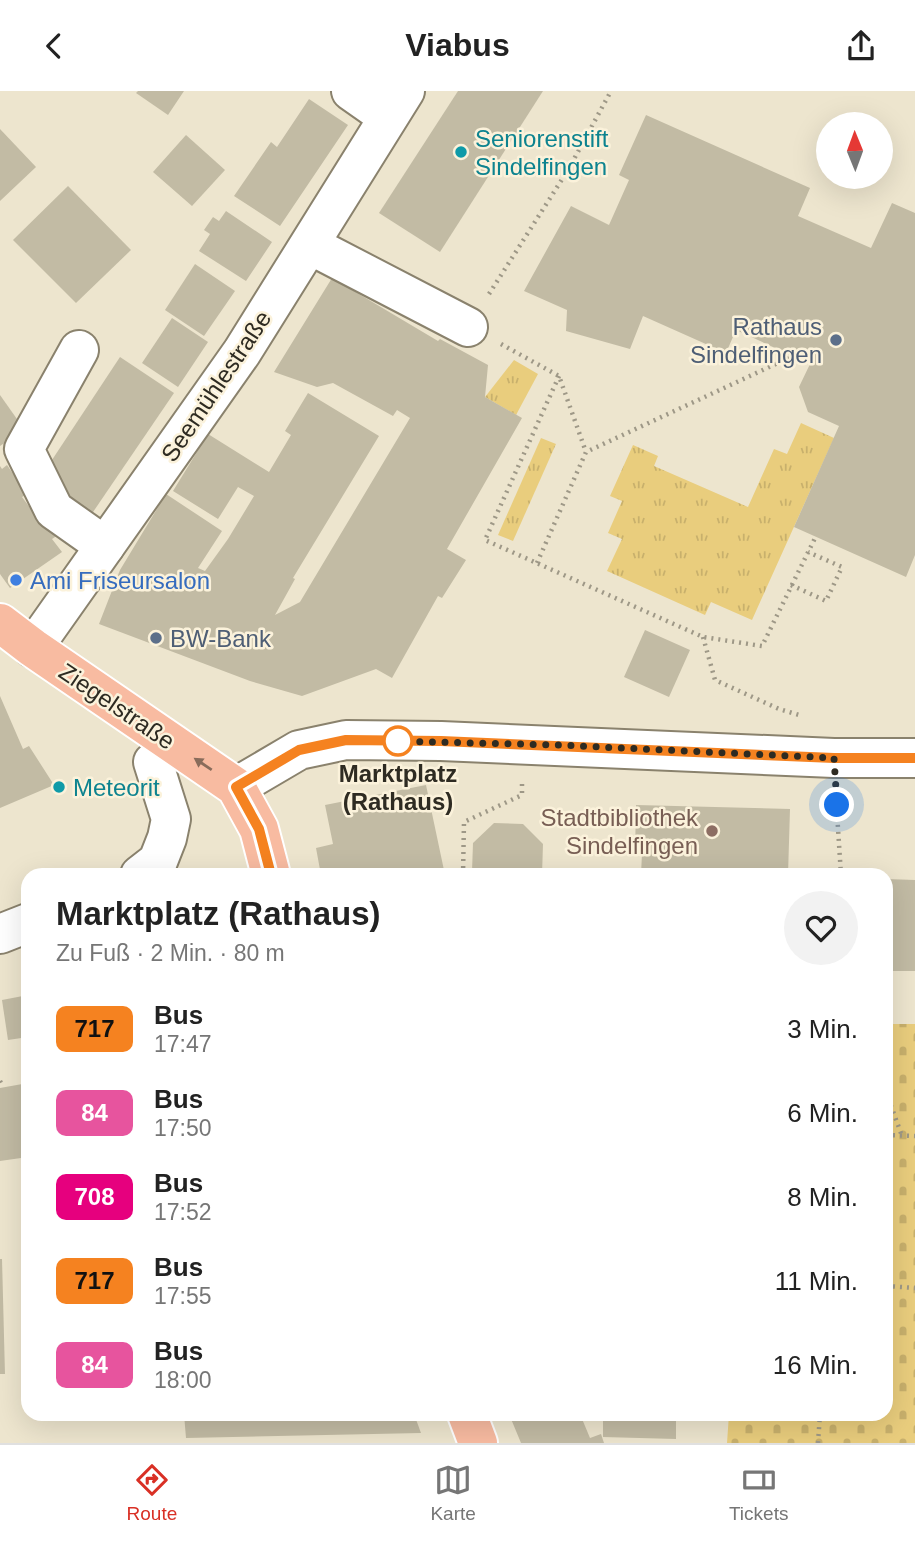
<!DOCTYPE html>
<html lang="de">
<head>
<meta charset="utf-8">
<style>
  body { margin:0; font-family:Arial,sans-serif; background:#f2f2f2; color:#222; height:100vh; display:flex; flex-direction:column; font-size:26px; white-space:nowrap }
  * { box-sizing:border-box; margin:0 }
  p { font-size:23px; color:#767676 }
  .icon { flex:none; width:38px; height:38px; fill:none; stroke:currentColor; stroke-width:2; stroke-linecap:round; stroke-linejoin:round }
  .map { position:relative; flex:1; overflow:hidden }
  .drawer { position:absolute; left:21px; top:777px; width:872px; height:553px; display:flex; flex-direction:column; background:#fff; border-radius:21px; box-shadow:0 7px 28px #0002 }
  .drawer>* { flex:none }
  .badge { padding:0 14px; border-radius:10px; font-size:24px; line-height:46px }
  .needle { width:46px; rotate:359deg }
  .tools { position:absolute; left:816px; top:21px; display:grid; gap:14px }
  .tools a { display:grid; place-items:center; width:77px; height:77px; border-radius:50%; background:#fff; box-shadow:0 7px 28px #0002; font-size:35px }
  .you { position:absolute; width:35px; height:35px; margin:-18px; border:5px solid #fff; border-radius:50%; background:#1a73e8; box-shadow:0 0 0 10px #1a73e833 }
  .map>.badge { position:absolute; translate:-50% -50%; box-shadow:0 0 0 4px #fff }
  .round { display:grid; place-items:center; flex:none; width:74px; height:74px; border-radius:37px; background:#f2f2f2 }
  .overview { display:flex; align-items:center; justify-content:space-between; height:119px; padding:0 35px }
  h1 { font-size:33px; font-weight:600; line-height:52px }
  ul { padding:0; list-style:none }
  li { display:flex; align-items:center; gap:21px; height:84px; padding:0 35px }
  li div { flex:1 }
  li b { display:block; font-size:26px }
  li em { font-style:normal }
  li .badge { min-width:77px; font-weight:700; text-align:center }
  header { display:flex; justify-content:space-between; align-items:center; height:91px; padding:0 35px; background:#fff; font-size:32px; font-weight:600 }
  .tabs { display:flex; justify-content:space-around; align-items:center; height:98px; border-top:2px solid #e0e0e0; background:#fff; font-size:19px; color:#767676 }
  .tabs a { display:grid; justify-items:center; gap:4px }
  .tabs .selected { color:#d93025 }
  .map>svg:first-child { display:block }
  .grass { fill:url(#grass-tufts) }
  .cemetery { fill:url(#cemetery-stones) }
  .building { fill:#c2bba4 }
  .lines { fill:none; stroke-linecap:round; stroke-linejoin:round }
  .minor-casing { stroke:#8a826d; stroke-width:42 }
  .major-casing { stroke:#fff; stroke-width:42 }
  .path { stroke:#9e9887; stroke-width:4.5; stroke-dasharray:2 5; stroke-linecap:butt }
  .minor { stroke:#fff; stroke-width:38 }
  .major { stroke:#f8bba1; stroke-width:38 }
  .oneway { fill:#896c5b }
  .line-casing { stroke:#fff; stroke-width:16 }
  .line { stroke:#f58220; stroke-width:10 }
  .walk { stroke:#2e2b22; stroke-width:7; stroke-dasharray:0 12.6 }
  .culture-dot { fill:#0f9aa8; stroke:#fbf2db; stroke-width:2.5 }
  .service-dot { fill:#5c6f8a; stroke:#fbf2db; stroke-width:2.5 }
  .shop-dot { fill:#3f7fe0; stroke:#fbf2db; stroke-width:2.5 }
  .stop-dot { fill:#fff; stroke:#f58220; stroke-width:3.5 }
  .education-dot { fill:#8d6e63; stroke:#fbf2db; stroke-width:2.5 }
  .labels { text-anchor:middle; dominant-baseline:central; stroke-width:5; stroke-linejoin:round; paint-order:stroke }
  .culture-label { font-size:24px; fill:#0d838f; stroke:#fbf2db; text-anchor:start }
  .service-label { font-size:24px; fill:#4e5e75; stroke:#fbf2db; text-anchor:end }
  .street-label { font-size:24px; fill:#2e2b22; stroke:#fbf2db }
  .shop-label { font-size:24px; fill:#366cbe; stroke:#fbf2db; text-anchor:start }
  .stop-label { font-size:24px; font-weight:bold; fill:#2e2b22; stroke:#fbf2db }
  .education-label { font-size:24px; fill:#785e54; stroke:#fbf2db; text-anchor:end }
</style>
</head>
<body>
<header><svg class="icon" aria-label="back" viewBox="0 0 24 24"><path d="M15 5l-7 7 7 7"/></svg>Viabus<svg class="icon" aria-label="share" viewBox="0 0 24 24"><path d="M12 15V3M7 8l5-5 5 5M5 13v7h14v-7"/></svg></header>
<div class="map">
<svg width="915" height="1352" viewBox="0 0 915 1352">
  <defs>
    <pattern id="grass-tufts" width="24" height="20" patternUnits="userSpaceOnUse" patternTransform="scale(1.75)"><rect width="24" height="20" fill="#e9cd7d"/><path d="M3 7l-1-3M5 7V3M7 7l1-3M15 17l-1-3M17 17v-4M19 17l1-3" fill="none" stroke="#c8b06c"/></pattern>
    <pattern id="cemetery-stones" width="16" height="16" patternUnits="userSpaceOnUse" patternTransform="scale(1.75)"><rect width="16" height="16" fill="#e9cd7d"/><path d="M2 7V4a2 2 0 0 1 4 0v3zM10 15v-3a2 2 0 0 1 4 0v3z" fill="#c8b06c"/></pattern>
  </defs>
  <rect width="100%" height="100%" fill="#ede5ce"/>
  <!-- grass -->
  <g class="grass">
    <polygon points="514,269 538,283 516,324 485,306"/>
    <polygon points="801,332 834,347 752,529 711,511 705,524 607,480 622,448 608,442 622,410 610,405 633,354 658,365 654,375 748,416 774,358 787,363"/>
    <polygon points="541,347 556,353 513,450 498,444"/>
  </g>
  <!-- cemetery -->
  <polygon class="cemetery" points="886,933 915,933 915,1352 727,1352 729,1323 886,1323"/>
  <!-- building -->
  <g class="building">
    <polygon points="138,0 184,0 168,24 136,2"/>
    <polygon points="458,0 543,0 440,161 379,122"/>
    <polygon points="309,8 348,34 280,135 234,105 271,51 277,56"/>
    <polygon points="646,24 810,97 798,125 871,157 892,112 915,122 915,464 906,486 794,436 839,335 808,321 799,296 810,273 736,239 726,262 643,225 630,258 566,240 567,219 524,200 571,115 609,134 629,89 619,84"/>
    <polygon points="0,38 36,76 0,110"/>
    <polygon points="186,44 225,79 192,115 153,81"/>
    <polygon points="68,95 131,159 76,212 13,149"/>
    <polygon points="226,120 272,151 246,190 199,160 210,143 204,139 213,126 219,130"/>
    <polygon points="195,173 235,200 204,245 165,219"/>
    <polygon points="332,187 438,250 440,248 488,274 485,306 522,327 447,458 466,469 442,507 438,505 392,587 376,578 302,605 250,590 99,533 120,479 166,403 222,440 198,477 205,480 228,448 254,405 238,396 218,428 173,400 208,343 269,381 291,344 285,340 308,302 379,345 293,487 295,488 275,524 300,511 410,327 397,319 393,325 333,292 317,296 274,281"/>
    <polygon points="172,227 208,251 178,296 142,272"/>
    <polygon points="120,266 174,302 91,424 62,406 48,375"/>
    <polygon points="0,304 24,338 0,355"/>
    <polygon points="7,374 27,403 22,406 37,426 58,444 52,448 62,461 10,497 0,483 0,375 2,378"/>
    <polygon points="645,539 690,559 669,606 624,586"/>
    <polygon points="0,605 23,658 29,655 54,694 0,717"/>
    <polygon points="426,694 445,784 321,784 316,757 333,753 325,714"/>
    <polygon points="636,714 790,718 788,784 641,784 642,762 635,762"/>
    <polygon points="494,732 523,733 543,753 542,784 475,784 472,781 473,752"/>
    <polygon points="886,788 915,789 915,880 886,880"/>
    <polygon points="28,904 28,946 8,949 2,909"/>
    <polygon points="28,992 28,1066 0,1070 0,997"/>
    <polygon points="0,1168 2,1168 5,1283 0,1283"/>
    <polygon points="184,1323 414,1323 421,1342 186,1347"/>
    <polygon points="509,1323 580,1323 590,1347 601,1343 604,1352 521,1352"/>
    <polygon points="603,1323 676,1323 676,1348 603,1346"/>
  </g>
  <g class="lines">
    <!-- minor casing -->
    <g class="minor-casing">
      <g id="minor">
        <polyline points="351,0 388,26"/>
        <polyline points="310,154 468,236"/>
        <polyline points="79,259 24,358 54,419 105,455"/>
        <polyline points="33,557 242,261 405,0"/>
        <polyline points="236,696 299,659 346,649 441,650 834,667 915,667"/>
        <polyline points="140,784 158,770 167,747 171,728 153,671"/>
        <polyline points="0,843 28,832"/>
      </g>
    </g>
    <!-- major casing -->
    <g class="major-casing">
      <g id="major">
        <polyline points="0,532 33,557 236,696 259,738 271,784"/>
        <polyline points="467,1323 478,1352"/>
      </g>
    </g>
    <!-- path -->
    <g class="path">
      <polyline points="489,203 568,79 611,0"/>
      <polyline points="501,253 559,285 586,361"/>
      <polyline points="559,285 485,449 703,546 762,555 816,445"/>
      <polyline points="537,472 586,361 793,265"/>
      <polyline points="791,494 826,510 842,476 808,461"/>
      <polyline points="703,546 715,589 779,618 799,624"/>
      <polyline points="836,706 841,784"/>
      <polyline points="463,784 464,731 522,704 522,693"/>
      <polyline points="0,990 3,996"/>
      <polyline points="886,1001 902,1045"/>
      <polyline points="886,1044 915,1045"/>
      <polyline points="886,1195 915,1197"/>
      <polyline points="818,1352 820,1323"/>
    </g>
    <!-- minor -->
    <use href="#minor" class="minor"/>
    <!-- major -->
    <use href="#major" class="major"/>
  </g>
  <!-- one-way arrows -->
  <defs><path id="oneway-solid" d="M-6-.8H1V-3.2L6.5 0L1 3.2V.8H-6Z" transform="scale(1.75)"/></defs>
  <use class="oneway" href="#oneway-solid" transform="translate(203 673) rotate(-146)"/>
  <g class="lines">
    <!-- line casing -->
    <g class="line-casing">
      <polyline id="line" points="271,784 259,738 236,696 299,659 346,649 441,650 834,667 915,667"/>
    </g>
    <!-- line -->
    <use href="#line" class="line"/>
    <!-- walk -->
    <polyline class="walk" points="398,650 390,650 558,654 834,667 837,714"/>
  </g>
  <!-- markers -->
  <g class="culture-dot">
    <circle cx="461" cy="61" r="7"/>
    <circle cx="59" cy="696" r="7"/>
  </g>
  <g class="service-dot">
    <circle cx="836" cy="249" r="7"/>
    <circle cx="156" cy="547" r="7"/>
  </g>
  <circle class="shop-dot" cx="16" cy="489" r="7"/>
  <circle class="stop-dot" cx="398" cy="650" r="14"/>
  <circle class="education-dot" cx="712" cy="740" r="7"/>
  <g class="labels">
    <!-- culture labels -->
    <g class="culture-label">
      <text x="475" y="47">Seniorenstift<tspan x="475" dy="28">Sindelfingen</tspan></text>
      <text x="73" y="696">Meteorit</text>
    </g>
    <!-- service labels -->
    <g class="service-label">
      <text x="822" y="235">Rathaus<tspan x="822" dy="28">Sindelfingen</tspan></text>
      <text x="170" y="547" text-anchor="start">BW-Bank</text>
    </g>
    <!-- street labels -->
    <g class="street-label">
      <text transform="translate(216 295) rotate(-56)">Seemühlestraße</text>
      <text transform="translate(117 615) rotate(34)">Ziegelstraße</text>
    </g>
    <!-- shop labels -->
    <g class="shop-label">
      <text x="30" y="489">Ami Friseursalon</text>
    </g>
    <!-- stop labels -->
    <g class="stop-label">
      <text x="398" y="682">Marktplatz<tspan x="398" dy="28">(Rathaus)</tspan></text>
    </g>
    <!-- education labels -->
    <g class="education-label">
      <text x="698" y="726">Stadtbibliothek<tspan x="698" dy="28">Sindelfingen</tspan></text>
    </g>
  </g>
</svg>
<div class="tools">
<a><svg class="needle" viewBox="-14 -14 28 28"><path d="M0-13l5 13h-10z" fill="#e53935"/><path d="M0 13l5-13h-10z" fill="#767676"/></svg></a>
</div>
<div class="you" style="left:837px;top:714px"></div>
<section class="drawer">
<div class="overview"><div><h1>Marktplatz (Rathaus)</h1><p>Zu Fuß · 2 Min. · 80 m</p></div><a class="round"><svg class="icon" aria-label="heart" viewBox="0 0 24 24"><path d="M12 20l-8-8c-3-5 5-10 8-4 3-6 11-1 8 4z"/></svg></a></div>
<ul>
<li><span class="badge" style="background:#f58220;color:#111">717</span><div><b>Bus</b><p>17:47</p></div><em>3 Min.</em></li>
<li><span class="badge" style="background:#e7549e;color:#fff">84</span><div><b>Bus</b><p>17:50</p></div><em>6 Min.</em></li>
<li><span class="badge" style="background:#e6007e;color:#fff">708</span><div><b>Bus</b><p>17:52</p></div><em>8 Min.</em></li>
<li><span class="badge" style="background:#f58220;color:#111">717</span><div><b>Bus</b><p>17:55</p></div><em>11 Min.</em></li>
<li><span class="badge" style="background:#e7549e;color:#fff">84</span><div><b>Bus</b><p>18:00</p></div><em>16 Min.</em></li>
</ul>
</section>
</div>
<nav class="tabs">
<a class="selected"><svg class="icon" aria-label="directions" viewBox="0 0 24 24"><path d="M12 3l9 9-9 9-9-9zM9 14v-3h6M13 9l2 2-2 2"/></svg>Route</a>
<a><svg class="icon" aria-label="map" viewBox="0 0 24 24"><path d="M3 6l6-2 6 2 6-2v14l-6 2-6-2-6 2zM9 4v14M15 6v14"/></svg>Karte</a>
<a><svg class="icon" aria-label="tickets" viewBox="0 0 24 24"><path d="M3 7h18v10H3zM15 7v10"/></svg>Tickets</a>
</nav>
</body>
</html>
